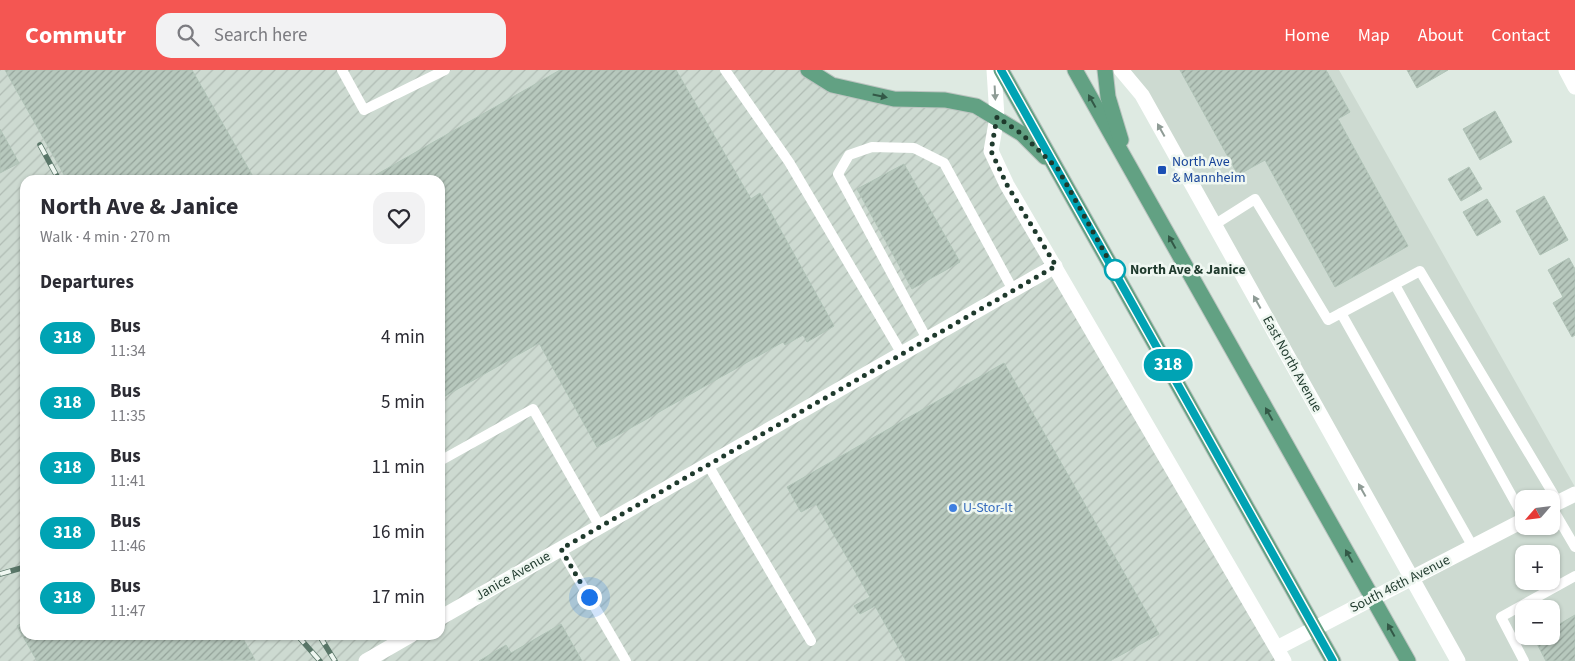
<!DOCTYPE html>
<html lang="en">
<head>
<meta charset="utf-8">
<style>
  body { margin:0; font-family:"Source Sans 3",sans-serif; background:#f2f2f3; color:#2b2b33; height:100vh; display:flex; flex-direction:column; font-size:19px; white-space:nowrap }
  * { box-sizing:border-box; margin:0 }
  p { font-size:16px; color:#7c7c81 }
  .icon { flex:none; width:28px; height:28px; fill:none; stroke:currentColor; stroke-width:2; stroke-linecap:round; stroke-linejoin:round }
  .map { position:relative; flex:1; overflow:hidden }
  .details { position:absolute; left:20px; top:105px; width:425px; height:465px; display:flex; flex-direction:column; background:#fff; border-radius:15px; box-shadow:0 1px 4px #0004 }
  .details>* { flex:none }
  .badge { padding:0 10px; border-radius:16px; font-size:18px; line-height:32px }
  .needle { width:32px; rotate:242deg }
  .fabs { position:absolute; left:1515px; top:420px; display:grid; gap:10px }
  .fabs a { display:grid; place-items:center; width:45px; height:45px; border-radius:10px; background:#fff; box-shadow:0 1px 4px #0004; font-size:25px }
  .you { position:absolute; width:25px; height:25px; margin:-12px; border:4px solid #fff; border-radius:50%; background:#1a73e8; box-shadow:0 0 0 8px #1a73e833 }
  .map>.badge { position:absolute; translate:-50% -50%; box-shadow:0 0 0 2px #fff }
  h2 { padding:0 20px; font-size:19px; line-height:45px }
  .round { display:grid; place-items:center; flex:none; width:52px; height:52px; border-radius:15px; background:#f2f2f3 }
  .summary { display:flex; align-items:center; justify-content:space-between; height:85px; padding:0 20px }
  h1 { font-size:24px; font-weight:700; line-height:38px }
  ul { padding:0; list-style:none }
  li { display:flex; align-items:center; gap:15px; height:65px; padding:0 20px }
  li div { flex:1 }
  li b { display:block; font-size:19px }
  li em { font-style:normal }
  li .badge { min-width:55px; font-weight:700; text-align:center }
  header { display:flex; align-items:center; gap:30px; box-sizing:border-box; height:70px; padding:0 25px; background:#f45652; color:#fff }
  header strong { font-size:24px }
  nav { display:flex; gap:28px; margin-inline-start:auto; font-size:18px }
  .search { width:350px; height:45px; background:#f2f2f3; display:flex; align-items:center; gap:12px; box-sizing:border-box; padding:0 18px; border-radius:15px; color:#7c7c81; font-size:19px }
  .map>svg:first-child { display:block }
  .built { fill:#cddad1; fill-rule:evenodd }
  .industrial { fill:url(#industrial-furrows); fill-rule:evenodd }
  .building { fill:url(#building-hatch); stroke:#b1c4b8 }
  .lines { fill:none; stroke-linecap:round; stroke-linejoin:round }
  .primary-casing { stroke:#bcc4c0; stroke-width:17 }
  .lane { stroke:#fff; stroke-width:10 }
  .street { stroke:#fff; stroke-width:15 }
  .primary { stroke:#62a183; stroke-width:15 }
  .rail-casing { stroke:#597668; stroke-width:5.5 }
  .rail { stroke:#eff7f1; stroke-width:4; stroke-dasharray:11; stroke-linecap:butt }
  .oneway { fill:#8f9c96 }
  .oneway2 { fill:#335947 }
  .line-casing { stroke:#fff; stroke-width:11 }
  .line { stroke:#00a3b4; stroke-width:8 }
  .walk { stroke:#1f3a2d; stroke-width:5; stroke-dasharray:0 9 }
  .transit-dot { fill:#1a4fb4; stroke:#eff7f1; stroke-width:2 }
  .stop-dot { fill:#fff; stroke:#00a3b4; stroke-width:2.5 }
  .shop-dot { fill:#3f7fe0; stroke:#eff7f1; stroke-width:2 }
  .labels { text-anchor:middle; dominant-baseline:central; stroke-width:5; stroke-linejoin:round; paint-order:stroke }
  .transit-label { font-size:14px; fill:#164399; stroke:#eff7f1; text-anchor:start }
  .stop-label { font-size:14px; font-weight:bold; fill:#1f3a2d; stroke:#eff7f1; text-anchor:start }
  .street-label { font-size:14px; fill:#1f3a2d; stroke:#eff7f1 }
  .shop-label { font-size:14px; fill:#366cbe; stroke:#eff7f1; text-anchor:start }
</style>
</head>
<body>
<header>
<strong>Commutr</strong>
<div class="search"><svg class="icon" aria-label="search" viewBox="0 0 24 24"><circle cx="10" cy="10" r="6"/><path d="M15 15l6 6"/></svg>Search here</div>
<nav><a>Home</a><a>Map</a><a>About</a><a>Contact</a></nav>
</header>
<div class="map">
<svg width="1575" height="591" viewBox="0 0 1575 591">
  <defs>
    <pattern id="industrial-furrows" width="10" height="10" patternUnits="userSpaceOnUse" patternTransform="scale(1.25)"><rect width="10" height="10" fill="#cddad1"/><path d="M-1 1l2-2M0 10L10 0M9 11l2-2" fill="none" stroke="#b0bcb4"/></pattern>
    <pattern id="building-hatch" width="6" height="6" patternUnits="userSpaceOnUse" patternTransform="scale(1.25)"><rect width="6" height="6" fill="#b7c8bd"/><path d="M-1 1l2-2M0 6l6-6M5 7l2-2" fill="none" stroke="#94a39a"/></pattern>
  </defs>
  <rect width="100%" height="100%" fill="#deeae2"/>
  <!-- built -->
  <path class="built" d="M 1121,0 L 1339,0 L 1575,417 L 1575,591 L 1458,591 ZM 1524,429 L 1551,429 L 1551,456 L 1524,456 ZM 1524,484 L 1551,484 L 1551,511 L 1524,511 ZM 1524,539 L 1551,539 L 1551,566 L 1524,566 Z"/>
  <!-- industrial -->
  <path class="industrial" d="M 0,0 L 808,0 L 832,15 L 945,30 L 997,47 L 991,81 L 1284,591 L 0,591 ZM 25,110 L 440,110 L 440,565 L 25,565 Z"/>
  <!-- building -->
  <g class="building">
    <polygon points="5,0 192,0 255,110 67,110"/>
    <polygon points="560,0 676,0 751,129 760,123 834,256 807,272 803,265 785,275 783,272 597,377 539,273 440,329 440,110 367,110"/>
    <polygon points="1180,0 1326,0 1350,42 1338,49 1408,176 1335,217 1265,90 1238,105"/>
    <polygon points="1407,0 1448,0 1417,18"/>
    <polygon points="1495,41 1512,72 1480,90 1463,59"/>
    <polygon points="0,59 19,93 0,103"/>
    <polygon points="904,94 960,192 912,219 857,119"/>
    <polygon points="1469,97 1482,119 1461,131 1448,109"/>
    <polygon points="1544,126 1568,170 1540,185 1516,141"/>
    <polygon points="1487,129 1501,152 1477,166 1463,142"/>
    <polygon points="1569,188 1575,199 1575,265 1572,267 1553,233 1563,227 1548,200"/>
    <polygon points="1004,293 1159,564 1110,591 906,591 875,536 860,544 854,536 870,527 816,434 801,442 787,417"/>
    <polygon points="1575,545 1575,591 1546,591 1534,568 1551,566 1551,559"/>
    <polygon points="25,551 25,565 241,565 255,590 37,591 17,556"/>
    <polygon points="561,554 582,591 479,591 506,575 511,583"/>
  </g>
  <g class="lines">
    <!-- primary casing -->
    <g class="primary-casing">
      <g id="primary">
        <polyline points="808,0 832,15 894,29 945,30 976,36 1022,64 1045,87"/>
        <polyline points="1001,0 1333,591"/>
        <polyline points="1075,0 1408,591"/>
        <polyline points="1105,0 1108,27 1121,70"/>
      </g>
    </g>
    <!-- lane -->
    <g class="lane">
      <polyline points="342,0 364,40 445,0"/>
      <polyline points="725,0 789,92 902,284"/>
      <polyline points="1214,155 1255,129 1328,250 1420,201 1558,432"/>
      <polyline points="1395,215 1524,448"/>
      <polyline points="1341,243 1473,477"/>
      <polyline points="927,269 838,104 849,85 872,77 914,78 944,93 1013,220"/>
      <polyline points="440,391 533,339 600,457"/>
      <polyline points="708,395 811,571"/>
      <polyline points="1551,436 1575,477"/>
      <polyline points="561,479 626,591"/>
      <polyline points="1524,591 1501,547 1575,506"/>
    </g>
    <!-- street -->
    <g class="street">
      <polyline points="994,0 997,47 991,81 1007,115 1284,591"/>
      <polyline points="1121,0 1142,25 1458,591"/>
      <polyline points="1566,0 1575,17"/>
      <polyline points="1551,436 1575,424"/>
      <polyline points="440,548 1055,196"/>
      <polyline points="1277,578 1524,450"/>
      <polyline points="366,591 411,565"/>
    </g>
    <!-- primary -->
    <use href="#primary" class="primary"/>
    <!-- rail casing -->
    <g class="rail-casing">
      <g id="rail">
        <polyline points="40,75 59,110"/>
        <polyline points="0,504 25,497"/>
        <polyline points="297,565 320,591"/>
        <polyline points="319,565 335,591"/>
      </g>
    </g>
    <!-- rail -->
    <use href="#rail" class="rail"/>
  </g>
  <!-- one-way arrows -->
  <defs><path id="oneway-solid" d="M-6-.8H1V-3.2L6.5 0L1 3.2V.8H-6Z" transform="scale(1.25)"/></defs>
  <g class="oneway">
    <use href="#oneway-solid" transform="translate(995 23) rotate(87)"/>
    <use href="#oneway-solid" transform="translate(1161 60) rotate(-119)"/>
    <use href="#oneway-solid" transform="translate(1257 232) rotate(-119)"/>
    <use href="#oneway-solid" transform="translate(1362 420) rotate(-119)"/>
  </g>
  <g class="oneway2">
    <use href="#oneway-solid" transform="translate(880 26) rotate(12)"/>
    <use href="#oneway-solid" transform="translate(1092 31) rotate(-119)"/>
    <use href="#oneway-solid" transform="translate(1172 172) rotate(-119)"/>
    <use href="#oneway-solid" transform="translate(1269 344) rotate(-119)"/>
    <use href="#oneway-solid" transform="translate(1349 486) rotate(-119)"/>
    <use href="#oneway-solid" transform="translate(1391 560) rotate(-119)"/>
  </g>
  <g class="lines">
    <!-- line casing -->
    <g class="line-casing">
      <polyline id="line" points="1001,0 1333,591"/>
    </g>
    <!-- line -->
    <use href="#line" class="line"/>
    <!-- walk -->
    <polyline class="walk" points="589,527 561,479 1056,196 1007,115 991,81 997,47 1022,64 1058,99 1116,203 1115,200"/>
  </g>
  <!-- markers -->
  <rect class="transit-dot" x="1157" y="95" width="10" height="10" rx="2.5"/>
  <circle class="stop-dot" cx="1115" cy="200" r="10"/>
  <circle class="shop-dot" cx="953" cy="438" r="5"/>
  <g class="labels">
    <!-- transit labels -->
    <g class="transit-label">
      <text x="1172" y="92">North Ave<tspan x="1172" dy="16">&amp; Mannheim</tspan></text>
    </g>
    <!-- stop labels -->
    <g class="stop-label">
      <text x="1130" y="200">North Ave &amp; Janice</text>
    </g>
    <!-- street labels -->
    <g class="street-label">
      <text transform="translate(1292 294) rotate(61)">East North Avenue</text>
      <text transform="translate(513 506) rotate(-30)">Janice Avenue</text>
      <text transform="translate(1400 514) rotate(-27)">South 46th Avenue</text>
    </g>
    <!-- shop labels -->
    <g class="shop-label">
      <text x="963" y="438">U-Stor-It</text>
    </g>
  </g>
</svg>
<div class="fabs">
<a><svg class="needle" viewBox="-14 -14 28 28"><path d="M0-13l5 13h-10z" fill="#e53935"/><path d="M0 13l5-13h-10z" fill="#7c7c81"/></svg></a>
<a>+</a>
<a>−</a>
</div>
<div class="you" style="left:589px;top:527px"></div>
<b class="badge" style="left:1168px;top:295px;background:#00a3b4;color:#fff">318</b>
<section class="details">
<div class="summary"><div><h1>North Ave &amp; Janice</h1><p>Walk · 4 min · 270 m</p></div><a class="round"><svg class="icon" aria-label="heart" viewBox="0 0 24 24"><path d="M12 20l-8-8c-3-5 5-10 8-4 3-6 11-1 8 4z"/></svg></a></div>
<h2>Departures</h2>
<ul>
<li><span class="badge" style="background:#00a3b4;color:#fff">318</span><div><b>Bus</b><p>11:34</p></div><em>4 min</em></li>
<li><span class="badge" style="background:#00a3b4;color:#fff">318</span><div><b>Bus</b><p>11:35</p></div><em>5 min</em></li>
<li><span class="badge" style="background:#00a3b4;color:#fff">318</span><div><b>Bus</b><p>11:41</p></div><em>11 min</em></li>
<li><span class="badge" style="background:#00a3b4;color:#fff">318</span><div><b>Bus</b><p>11:46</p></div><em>16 min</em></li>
<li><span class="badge" style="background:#00a3b4;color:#fff">318</span><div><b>Bus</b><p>11:47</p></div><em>17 min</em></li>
</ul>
</section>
</div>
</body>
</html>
